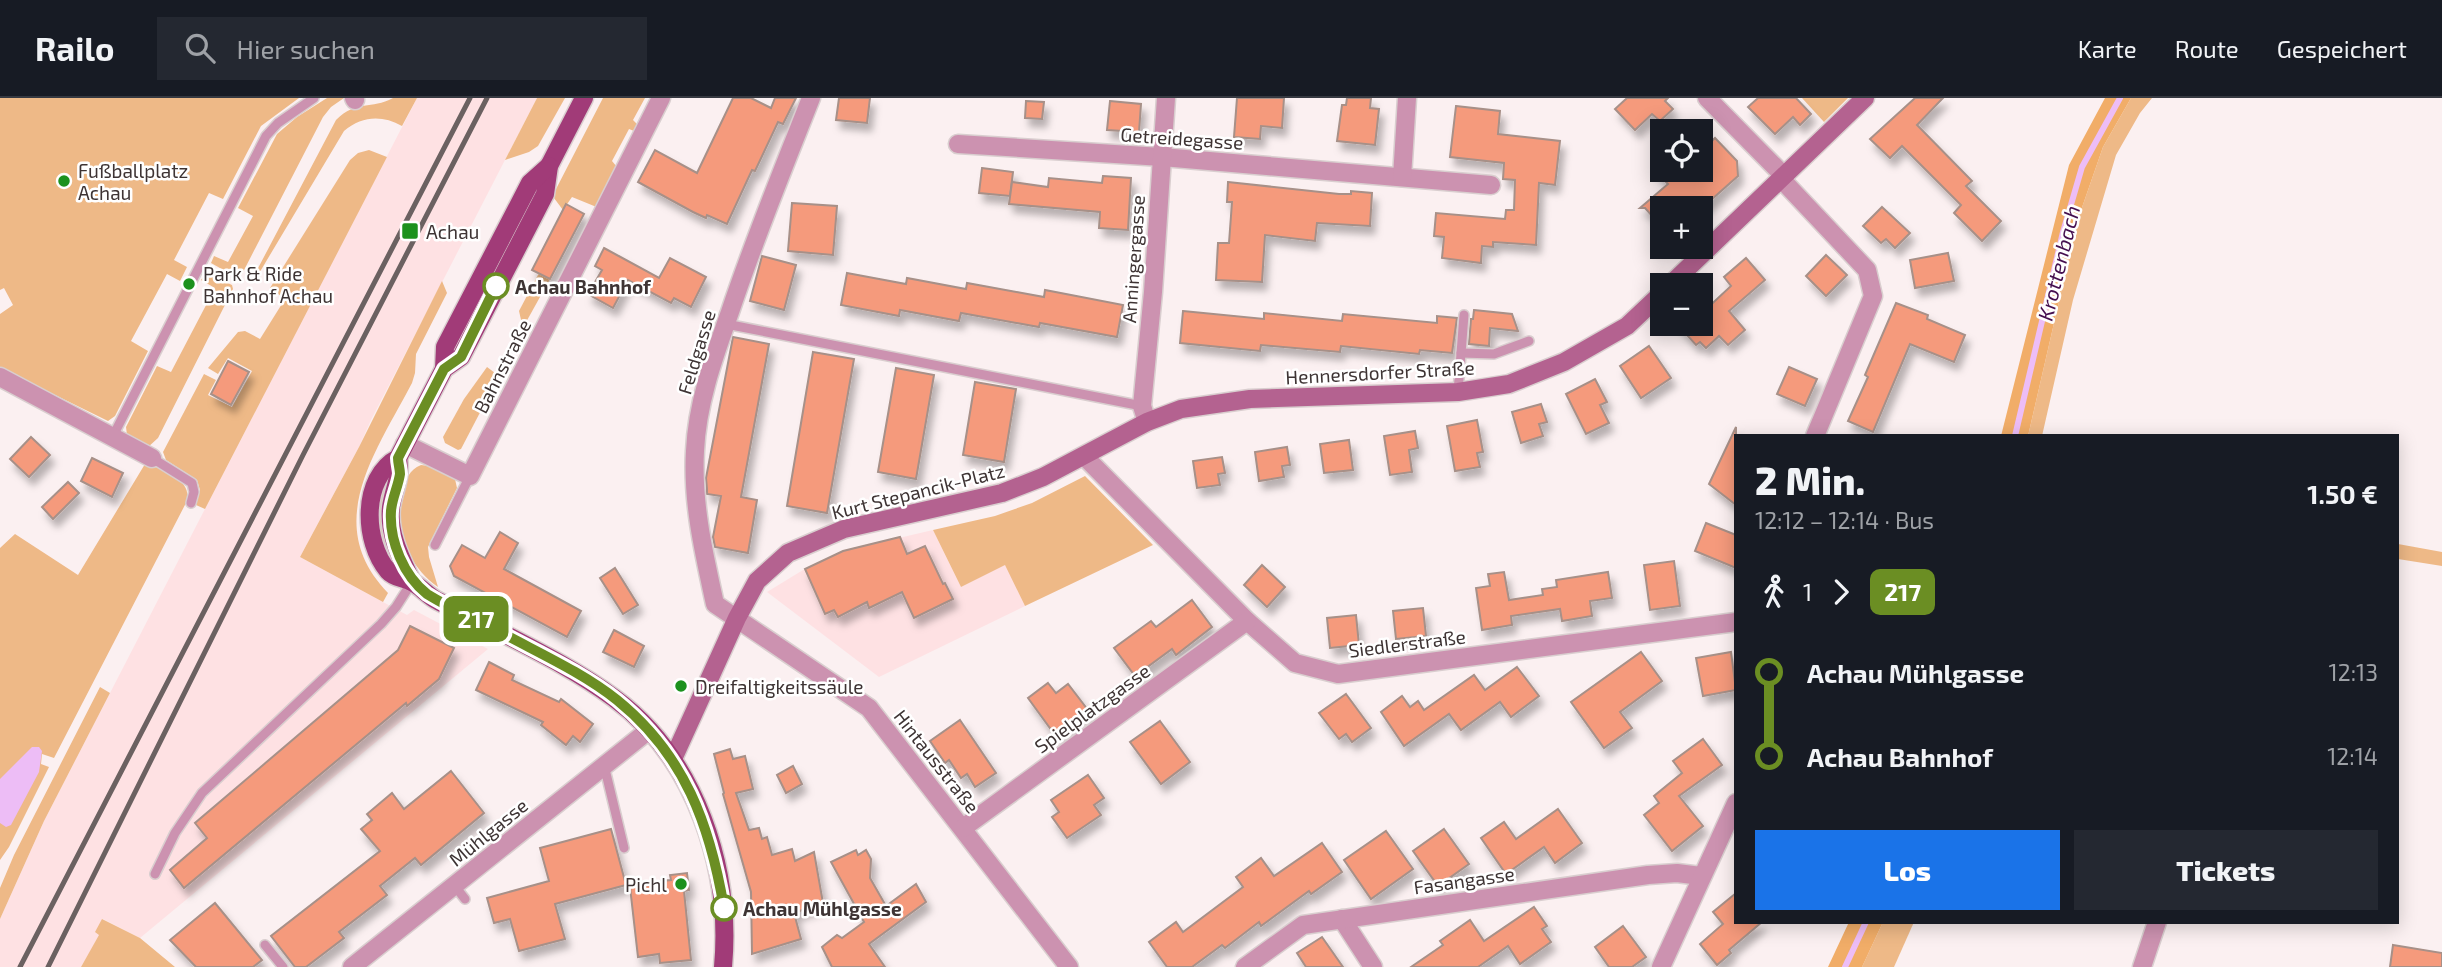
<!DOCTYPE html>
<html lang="de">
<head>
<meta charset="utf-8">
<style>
  body { margin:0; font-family:"Exo 2",sans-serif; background:#242831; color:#f1f3f6; height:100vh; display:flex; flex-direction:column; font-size:26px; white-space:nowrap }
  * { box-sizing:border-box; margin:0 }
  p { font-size:23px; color:#9ea1a6 }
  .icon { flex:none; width:38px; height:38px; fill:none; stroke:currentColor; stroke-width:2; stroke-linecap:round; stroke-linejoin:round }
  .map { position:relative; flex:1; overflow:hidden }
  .sheet { position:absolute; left:1734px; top:336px; width:665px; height:490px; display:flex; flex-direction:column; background:#171b24; border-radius:0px; box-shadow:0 4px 18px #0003 }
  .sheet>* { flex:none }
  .badge { padding:0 14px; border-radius:10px; font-size:24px; line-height:46px }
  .controls { position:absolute; left:1650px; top:21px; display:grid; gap:14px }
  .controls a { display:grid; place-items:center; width:63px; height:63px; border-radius:0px; background:#171b24; box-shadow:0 4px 18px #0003; font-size:35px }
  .map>.badge { position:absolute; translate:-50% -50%; box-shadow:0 0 0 4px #fff }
  .legs { display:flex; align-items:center; gap:10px; height:77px; padding:0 21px; font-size:23px }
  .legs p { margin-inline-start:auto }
  .head { display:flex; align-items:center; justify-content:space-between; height:119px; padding:0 21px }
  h1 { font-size:38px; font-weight:800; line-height:52px }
  .action { display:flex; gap:14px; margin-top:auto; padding:14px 21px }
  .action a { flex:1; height:80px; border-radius:0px; background:#1a73e8; color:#fff; font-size:28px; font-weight:800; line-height:80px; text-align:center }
  .action a+a { background:#242831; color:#f1f3f6 }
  ul { padding:0 21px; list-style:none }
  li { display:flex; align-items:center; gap:24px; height:84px; font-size:26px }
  li i { display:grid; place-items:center; width:10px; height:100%; margin:0 9px; background:currentColor }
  li i::after { content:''; width:18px; height:18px; margin:-9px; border:5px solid; border-radius:50%; background:#171b24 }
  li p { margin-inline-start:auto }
  li:first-child i { background:linear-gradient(#0000 50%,currentColor 0) }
  li:last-child i { background:linear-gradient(currentColor 50%,#0000 0) }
  header { display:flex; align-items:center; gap:42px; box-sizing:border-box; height:98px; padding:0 35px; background:#171b24; border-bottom:2px solid #363941 }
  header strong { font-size:33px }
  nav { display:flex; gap:38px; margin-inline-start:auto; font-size:24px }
  .search { width:490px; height:63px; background:#242831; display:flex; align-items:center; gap:18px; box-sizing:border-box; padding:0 24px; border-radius:0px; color:#9ea1a6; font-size:26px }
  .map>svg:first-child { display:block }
  .built { fill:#fee1e3 }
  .green { fill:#eeb987 }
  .forest { fill:#f1ad68 }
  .water { fill:#edbdf6 }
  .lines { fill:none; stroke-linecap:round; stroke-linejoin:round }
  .stream { stroke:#edbdf6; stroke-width:6 }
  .building { fill:#f59a7c; stroke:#a79088; stroke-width:2; filter:url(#shadow) }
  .lane-casing { stroke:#d9cecf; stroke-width:12 }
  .street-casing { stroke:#d9cecf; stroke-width:21 }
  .secondary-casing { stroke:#d9cecf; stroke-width:21 }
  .primary-casing { stroke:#d9cecf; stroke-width:21 }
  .lane { stroke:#cc92b0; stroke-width:9 }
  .street { stroke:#cc92b0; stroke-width:18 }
  .secondary { stroke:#b46290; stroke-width:18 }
  .primary { stroke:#a13b78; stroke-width:18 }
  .rail { stroke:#6b6161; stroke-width:5 }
  .line-1-casing { stroke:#fff; stroke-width:16 }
  .line-1 { stroke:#6b8e23; stroke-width:10 }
  .poi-dot { fill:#1c911d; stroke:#fff; stroke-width:2.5 }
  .stop-1-dot { fill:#fff; stroke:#6b8e23; stroke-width:3.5 }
  .labels { text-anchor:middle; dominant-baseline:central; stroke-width:5; stroke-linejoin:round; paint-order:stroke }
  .street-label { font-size:19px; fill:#3e3434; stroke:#fff }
  .poi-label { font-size:19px; fill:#3e3434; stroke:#fff; text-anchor:start }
  .stop-label { font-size:19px; font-weight:bold; fill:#3e3434; stroke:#fff; text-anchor:start }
  .water-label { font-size:21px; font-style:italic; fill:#450f4f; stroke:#fff }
</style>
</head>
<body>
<header>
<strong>Railo</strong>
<div class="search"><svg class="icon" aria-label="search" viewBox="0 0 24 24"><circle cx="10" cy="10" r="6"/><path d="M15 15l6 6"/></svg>Hier suchen</div>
<nav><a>Karte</a><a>Route</a><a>Gespeichert</a></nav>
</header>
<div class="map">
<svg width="2442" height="869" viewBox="0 0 2442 869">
  <defs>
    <filter id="shadow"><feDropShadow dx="4.5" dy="8" stdDeviation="3.5" flood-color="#0004"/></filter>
  </defs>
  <rect width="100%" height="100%" fill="#fbf0f1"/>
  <!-- built -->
  <g class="built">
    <polygon points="417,0 537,0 371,322 359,349 300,459 407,517 414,512 488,551 140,840 103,821 100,837 81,869 0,869 0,821 44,723"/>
    <polygon points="933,432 961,489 1005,466 1025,508 879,579 767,494 803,472 843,453"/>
  </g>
  <!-- green -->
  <g class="green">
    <polygon points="0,0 299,0 261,28 223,101 209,95 174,162 187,169 180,183 167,176 131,243 148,253 115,318 108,323 0,270 0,216 13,207 4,190 0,192"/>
    <polygon points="327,0 344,0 331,9 323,19 242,176 236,179 211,165 214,158 228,164 253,118 238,110 277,36 297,19"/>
    <path d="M 393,0 L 417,0 L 402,28 C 382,17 362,18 344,33 L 258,177 L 256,174 L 336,22 C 357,1 371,12 393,0 Z"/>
    <polygon points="537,0 565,0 538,48 529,54 505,62"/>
    <polygon points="603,0 645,0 633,22 639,28 634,33 629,31 612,63 617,69 599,110 572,99 563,112 554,100 555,93"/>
    <polygon points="1802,0 1848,0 1824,24"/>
    <polygon points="2131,0 2152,0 2140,15 2116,57 2073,202 2042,338 2028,338 2078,121 2103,49"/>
    <polygon points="369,52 387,59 205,411 196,407 200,392 197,382 166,362 163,354 204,276 216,282 208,297 232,309 252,273 228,260 218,276 208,270 238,234 245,233 260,241 285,201 270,190 350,62 358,55"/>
    <polygon points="206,175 232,187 233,191 158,340 147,350 127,337 126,329 157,268 171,274 215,190 201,182"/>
    <polygon points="539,175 550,181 525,226 522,226 519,213"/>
    <path d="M 442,183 L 447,195 L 416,256 L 415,275 L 412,285 C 376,354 321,426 388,495 L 383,504 L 300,459 L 359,349 Z"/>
    <polygon points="487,269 499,278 461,351 458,352 445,345 443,339 464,301"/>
    <path d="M 145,366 L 150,366 C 165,374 192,382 187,403 L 54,660 L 42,656 L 41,666 L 49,669 L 9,749 L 0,762 L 0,450 L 15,436 L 78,477 Z"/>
    <path d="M 421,367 L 429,368 L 455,381 L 457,390 L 428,449 L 429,459 L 438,489 C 407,467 393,430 403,393 C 406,381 409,372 421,367 Z"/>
    <path d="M 390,371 L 397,471 C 371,432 374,413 390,371 Z"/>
    <polygon points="1085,378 1153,447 1025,508 1005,467 961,489 933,432 995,418 1032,405"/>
    <polygon points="2398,446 2442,454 2442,468 2398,461"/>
    <polygon points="100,589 110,595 44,723 0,821 0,790 14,757"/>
    <polygon points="102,821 140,840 175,869 81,869 99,837 95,834"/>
    <polygon points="1883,824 1914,824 1894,869 1862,869"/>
  </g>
  <!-- forest -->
  <g class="forest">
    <polygon points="2105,0 2131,0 2103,49 2078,121 2028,338 2001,338 2069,67"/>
    <polygon points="1849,824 1883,824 1862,869 1828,869"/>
  </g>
  <!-- water -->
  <polygon class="water" points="32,649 39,649 42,653 39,674 11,727 6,729 0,725 0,681"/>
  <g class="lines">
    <!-- stream -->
    <g class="stream">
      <polyline points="2015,338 2063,134 2082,69 2120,0"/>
      <polyline points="1845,869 1866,824"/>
    </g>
  </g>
  <!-- building -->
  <g class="building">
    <polygon points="733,0 751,0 771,10 775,0 796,0 783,26 778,24 755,73 752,72 727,126 707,117 706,120 693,114 638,84 655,52 697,75"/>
    <polygon points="839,0 870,0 867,25 836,22"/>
    <polygon points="1237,0 1284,0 1282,30 1261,28 1260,41 1234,39"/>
    <polygon points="1347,0 1371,0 1370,10 1379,11 1375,47 1337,43 1342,7 1346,7"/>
    <polygon points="1627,0 1668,0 1665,3 1673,11 1660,23 1652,16 1635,32 1615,11"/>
    <polygon points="1758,0 1796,0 1811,16 1800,27 1793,19 1775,36 1748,9"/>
    <polygon points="1915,0 1943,0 1917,27 1972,83 1966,88 2001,123 1982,143 1954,115 1961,107 1902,48 1890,60 1870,41"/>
    <polygon points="1026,3 1044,4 1042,21 1025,20"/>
    <polygon points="1110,3 1141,6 1139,34 1107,32"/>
    <polygon points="1456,8 1500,13 1498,36 1560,43 1555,87 1539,85 1536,147 1493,144 1493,149 1482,148 1481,165 1442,160 1444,139 1434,138 1436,115 1505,121 1506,112 1514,112 1515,82 1503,81 1504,65 1450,59"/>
    <polygon points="1715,40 1737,63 1738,78 1702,110 1662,110 1662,129 1645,110 1640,110 1668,86 1655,72 1701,72 1701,53"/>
    <polygon points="982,70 1013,74 1010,98 979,95"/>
    <polygon points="1103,78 1131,80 1128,132 1099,130 1100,114 1009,106 1012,84 1048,89 1049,80 1102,85"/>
    <polygon points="1228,84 1339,96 1351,96 1351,93 1372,95 1370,128 1317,125 1315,143 1265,137 1262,184 1216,182 1218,145 1229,145 1232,104 1227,104"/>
    <polygon points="792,105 837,108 833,157 788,153"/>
    <polygon points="566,106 584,116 550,181 532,172"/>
    <polygon points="1882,109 1910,135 1895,150 1886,141 1881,145 1863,128"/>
    <polygon points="604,150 659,180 670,160 706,179 691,209 674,200 671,205 628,182 613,210 588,196 602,172 595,168"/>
    <polygon points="1948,155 1954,183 1915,190 1910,162"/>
    <polygon points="1826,157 1847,177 1826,198 1806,178"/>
    <polygon points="762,158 796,167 784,212 750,203"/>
    <polygon points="1746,160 1765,182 1729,213 1745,232 1728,247 1719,238 1706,250 1700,244 1696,247 1677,226 1701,226 1701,216 1731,188 1724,179"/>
    <polygon points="847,175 906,186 907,180 966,191 967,185 1044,199 1045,192 1123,207 1117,239 1040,225 1039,229 961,215 959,223 900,212 899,218 841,207"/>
    <polygon points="1896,205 1928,217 1927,221 1965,237 1954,264 1910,246 1873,334 1848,323 1868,279 1865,277"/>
    <polygon points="1474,212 1512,216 1518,233 1490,230 1489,248 1469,246 1471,221 1473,221"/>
    <polygon points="1183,213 1264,221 1264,215 1342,223 1343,216 1437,225 1437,218 1457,220 1452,255 1420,252 1419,256 1341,248 1340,254 1261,247 1260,253 1180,245"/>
    <polygon points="733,239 769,246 741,399 757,402 748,455 715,449 713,439 721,398 707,396 707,391 706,380"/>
    <polygon points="1649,248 1671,280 1641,300 1620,268"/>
    <polygon points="813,254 854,261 827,415 787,408"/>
    <polygon points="228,263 249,274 231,307 211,296"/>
    <polygon points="1789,269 1817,281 1805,308 1777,296"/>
    <polygon points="896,270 934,277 916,381 878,374"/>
    <polygon points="1595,281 1607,304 1600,307 1609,325 1586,336 1566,296"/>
    <polygon points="975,284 1016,291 1004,364 963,357"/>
    <polygon points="1541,306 1547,324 1539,326 1543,338 1521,345 1512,314"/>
    <polygon points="1477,322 1483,354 1477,355 1480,369 1455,373 1447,328"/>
    <polygon points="1736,329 1736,407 1709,386"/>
    <polygon points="1415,333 1418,350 1409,352 1412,374 1390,377 1384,338"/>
    <polygon points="31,339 50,357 29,379 10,361"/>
    <polygon points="1349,342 1353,372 1324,375 1320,346"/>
    <polygon points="1287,349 1290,367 1282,368 1284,379 1259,383 1255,354"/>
    <polygon points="1222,359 1225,375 1218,376 1220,387 1197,390 1193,363"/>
    <polygon points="92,360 123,375 112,399 81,383"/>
    <polygon points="68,384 79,395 53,421 42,409"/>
    <polygon points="1706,425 1736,437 1736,470 1695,453"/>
    <polygon points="500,434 518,445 504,471 581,513 567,539 454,478 450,468 462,447 485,460"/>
    <polygon points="900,439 907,456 925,448 943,486 945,485 953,501 914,520 902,494 869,510 867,504 838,519 834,512 825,516 805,471 843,453"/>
    <polygon points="1674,463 1680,508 1650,512 1644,467"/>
    <polygon points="1262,467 1285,489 1267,509 1244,487"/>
    <polygon points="615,470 638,507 623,516 600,480"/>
    <polygon points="1504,474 1509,502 1543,497 1542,491 1557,489 1556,482 1608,474 1612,500 1590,503 1592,518 1562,523 1560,511 1511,518 1512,527 1482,532 1476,490 1490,488 1488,476"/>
    <polygon points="1192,502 1212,529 1176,557 1172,551 1135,578 1114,550 1151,523 1156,529"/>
    <polygon points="1423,510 1426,538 1396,541 1393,513"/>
    <polygon points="1356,517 1359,547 1330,550 1327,520"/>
    <polygon points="410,528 454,550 439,581 407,608 406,605 184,790 170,772 207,740 195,725 398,552"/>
    <polygon points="614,532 644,548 634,569 603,554"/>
    <polygon points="1641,554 1662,583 1620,614 1632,630 1604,650 1571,604"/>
    <polygon points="1731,554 1736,592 1703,598 1696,560"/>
    <polygon points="489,564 514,577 512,582 559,604 561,601 593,626 580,644 573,638 566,647 541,627 543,624 476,592"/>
    <polygon points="1517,569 1539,598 1511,619 1500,604 1461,632 1449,616 1404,648 1381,614 1402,598 1410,609 1418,603 1424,612 1474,577 1485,592"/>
    <polygon points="1048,585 1056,595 1068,586 1088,612 1055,637 1028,600"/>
    <polygon points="1346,596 1371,630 1352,644 1346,636 1339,641 1319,615"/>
    <polygon points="960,622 996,675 975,689 967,676 961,680 949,662 945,665 930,643"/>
    <polygon points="1160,623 1190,664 1161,686 1130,644"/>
    <polygon points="1703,641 1722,667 1679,698 1703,728 1672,753 1644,717 1659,705 1654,698 1682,675 1673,663"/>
    <polygon points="730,651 733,661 745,658 753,691 736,695 749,732 759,730 762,741 767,739 772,757 792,751 795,763 814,754 823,805 794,815 801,841 752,856 751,794 723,696 724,695 714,656"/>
    <polygon points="793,668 802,686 786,695 777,677"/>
    <polygon points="451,673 484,715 421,767 415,760 380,788 387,797 339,834 344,840 306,869 295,869 271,838 380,753 361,731 372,722 367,716 392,695 404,711"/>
    <polygon points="1088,677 1104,700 1094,707 1101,717 1067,740 1052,719 1059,714 1051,702"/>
    <polygon points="1558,711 1582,745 1555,765 1544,749 1506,776 1481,740 1504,724 1516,741"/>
    <polygon points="611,731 626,787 555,806 565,841 519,853 510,821 494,825 487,800 549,783 540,750"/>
    <polygon points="1444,731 1469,766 1438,788 1413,753"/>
    <polygon points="1386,733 1413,771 1371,801 1344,762"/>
    <polygon points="1322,745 1342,774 1311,796 1309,793 1261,828 1259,824 1225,850 1222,847 1192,869 1167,869 1149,844 1176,824 1183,834 1243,789 1236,779 1261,760 1274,778"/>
    <polygon points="856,752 858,757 866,752 871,761 870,780 886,808 916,786 926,804 869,846 885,869 832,869 822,849 837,837 842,840 864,824 831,764"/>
    <polygon points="687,775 689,792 684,793 691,862 660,865 659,856 638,859 630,789 660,786 660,783 671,782 670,777"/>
    <polygon points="1736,795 1736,824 1762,824 1729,852 1731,855 1717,867 1700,846 1723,826 1713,814"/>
    <polygon points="215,805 262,862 253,869 196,869 170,842"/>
    <polygon points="1534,809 1547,828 1542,831 1551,844 1520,866 1508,848 1478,869 1411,869 1443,847 1440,843 1470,822 1484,843"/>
    <polygon points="1623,828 1646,859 1632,869 1609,869 1595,849"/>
    <polygon points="1322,839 1343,869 1306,869 1297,855"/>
    <polygon points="2393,847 2442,855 2442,869 2390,869"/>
  </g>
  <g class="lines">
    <!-- lane casing -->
    <g class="lane-casing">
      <g id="lane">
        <polyline points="726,226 1142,308"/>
        <polyline points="1461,255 1494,256 1529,243"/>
        <polyline points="1458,294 1464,217"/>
        <polyline points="113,338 266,38 278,25 314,0"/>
        <polyline points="152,360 192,385 194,394 191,405"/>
        <polyline points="435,447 470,378"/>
        <polyline points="604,667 624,750"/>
        <polyline points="155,776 175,735 202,695 381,526 396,509 412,484"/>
        <polyline points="454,787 465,801"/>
        <polyline points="265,847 283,869"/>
      </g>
    </g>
    <!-- street casing -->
    <g class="street-casing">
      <g id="street">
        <polyline points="354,0 355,2"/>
        <path d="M 811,0 C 783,71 754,142 730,214 C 714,259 697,305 695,353 C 692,405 704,456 715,506 L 869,610 L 1069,869"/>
        <polyline points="1707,0 1785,79"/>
        <polyline points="958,46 1162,59 1491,87"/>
        <polyline points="1402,79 1407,0"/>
        <polyline points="1782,82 1867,172 1873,198 1815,338"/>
        <polyline points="0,279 152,360"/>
        <polyline points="1147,324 1142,308 1153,194 1166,0"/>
        <polyline points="405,346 470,378 661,0"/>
        <polyline points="1084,358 1247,523 1295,565 1338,576 1736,524"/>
        <polyline points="963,730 1247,523"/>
        <polyline points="1342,821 1373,869"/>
        <polyline points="352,869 649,632"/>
        <polyline points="1245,869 1303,827 1648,777 1677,775 1701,778"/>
        <polyline points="1661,869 1736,705"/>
        <polyline points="2142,869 2157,824"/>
      </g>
    </g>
    <!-- secondary casing -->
    <g class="secondary-casing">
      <g id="secondary">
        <polyline points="1670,187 1865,0"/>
        <polyline points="673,661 737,520 757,483 788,455 844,431 1002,395 1043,379 1147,324 1181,311 1250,301 1458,294 1509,286 1564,264 1627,228 1662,195"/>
      </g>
    </g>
    <!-- primary casing -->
    <g class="primary-casing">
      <g id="primary">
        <path d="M 584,0 L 549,68 L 545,96 L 461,259 L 444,271 L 398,360 C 361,379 363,444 388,473 C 394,480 404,480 412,484 C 421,489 428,498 438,503 C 453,511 470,518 485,526 C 529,549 575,571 614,600 C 696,660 732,771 723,869"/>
        <polyline points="444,271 445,249 530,85 549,68"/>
        <path d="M 398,360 C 401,381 394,389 391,409 C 388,436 401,460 412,484"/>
      </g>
    </g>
    <!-- lane -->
    <use href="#lane" class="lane"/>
    <!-- street -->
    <use href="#street" class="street"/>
    <!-- secondary -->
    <use href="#secondary" class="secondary"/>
    <!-- primary -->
    <use href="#primary" class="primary"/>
    <!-- rail -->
    <g class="rail">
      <polyline points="20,869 470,0"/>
      <polyline points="48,869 303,357 487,0"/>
    </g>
  </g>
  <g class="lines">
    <!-- line-1 casing -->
    <g class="line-1-casing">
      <path id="line-1" d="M 496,188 L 461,259 L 444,271 L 398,360 C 398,365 400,371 400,376 C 398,389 392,400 391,413 C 389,443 404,478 427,496 C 451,511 477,522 502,535 C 541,556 583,575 617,602 C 685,657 710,727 724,810"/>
    </g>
    <!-- line-1 -->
    <use href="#line-1" class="line-1"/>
  </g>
  <!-- markers -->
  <g class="poi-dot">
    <circle cx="64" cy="83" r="7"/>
    <rect x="401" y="124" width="18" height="18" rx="3.5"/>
    <circle cx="189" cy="186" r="7"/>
    <circle cx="681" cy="588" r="7"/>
    <circle cx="681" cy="786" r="7"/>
  </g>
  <g class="stop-1-dot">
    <circle cx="496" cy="188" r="12"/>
    <circle cx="724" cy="810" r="12"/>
  </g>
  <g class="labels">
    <!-- street labels -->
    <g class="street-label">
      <text transform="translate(1182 40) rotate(4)">Getreidegasse</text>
      <text transform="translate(1133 161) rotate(-86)">Anningergasse</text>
      <text transform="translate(696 254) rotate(-73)">Feldgasse</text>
      <text transform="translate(502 268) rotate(-63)">Bahnstraße</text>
      <text transform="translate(1380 274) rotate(-3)">Hennersdorfer Straße</text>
      <text transform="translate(918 393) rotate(-14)">Kurt Stepancik-Platz</text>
      <text transform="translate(1407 545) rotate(-7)">Siedlerstraße</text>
      <text transform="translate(1092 610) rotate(-36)">Spielplatzgasse</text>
      <text transform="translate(937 663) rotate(52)">Hintausstraße</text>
      <text transform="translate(488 734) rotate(-39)">Mühlgasse</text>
      <text transform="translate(1464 782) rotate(-8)">Fasangasse</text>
    </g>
    <!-- poi labels -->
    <g class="poi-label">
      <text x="78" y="72">Fußballplatz<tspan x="78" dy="22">Achau</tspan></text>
      <text x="426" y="133">Achau</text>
      <text x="203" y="175">Park &amp; Ride<tspan x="203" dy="22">Bahnhof Achau</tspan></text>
      <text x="695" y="588">Dreifaltigkeitssäule</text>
      <text x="667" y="786" text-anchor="end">Pichl</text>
    </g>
    <!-- stop labels -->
    <g class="stop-label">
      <text x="515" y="188">Achau Bahnhof</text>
      <text x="743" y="810">Achau Mühlgasse</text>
    </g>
    <!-- water labels -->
    <g class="water-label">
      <text transform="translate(2058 165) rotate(-76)">Krottenbach</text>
    </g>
  </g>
</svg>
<div class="controls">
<a><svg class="icon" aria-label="locate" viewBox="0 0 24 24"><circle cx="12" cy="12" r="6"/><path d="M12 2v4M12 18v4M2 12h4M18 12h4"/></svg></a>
<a>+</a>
<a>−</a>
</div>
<b class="badge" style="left:476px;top:521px;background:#6b8e23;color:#fff">217</b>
<section class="sheet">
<div class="head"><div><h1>2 Min.</h1><p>12:12 – 12:14 · Bus</p></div><b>1.50 €</b></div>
<div class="legs"><svg class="icon" aria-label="walk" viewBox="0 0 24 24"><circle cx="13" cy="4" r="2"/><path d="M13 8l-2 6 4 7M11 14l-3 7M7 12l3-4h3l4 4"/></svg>1<svg class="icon" aria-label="forward" viewBox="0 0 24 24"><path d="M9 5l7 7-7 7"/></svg><b class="badge" style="background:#6b8e23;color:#fff">217</b></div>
<ul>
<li><i style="color:#6b8e23"></i><b>Achau Mühlgasse</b><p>12:13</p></li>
<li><i style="color:#6b8e23"></i><b>Achau Bahnhof</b><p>12:14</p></li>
</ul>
<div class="action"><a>Los</a><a>Tickets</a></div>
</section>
</div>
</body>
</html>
